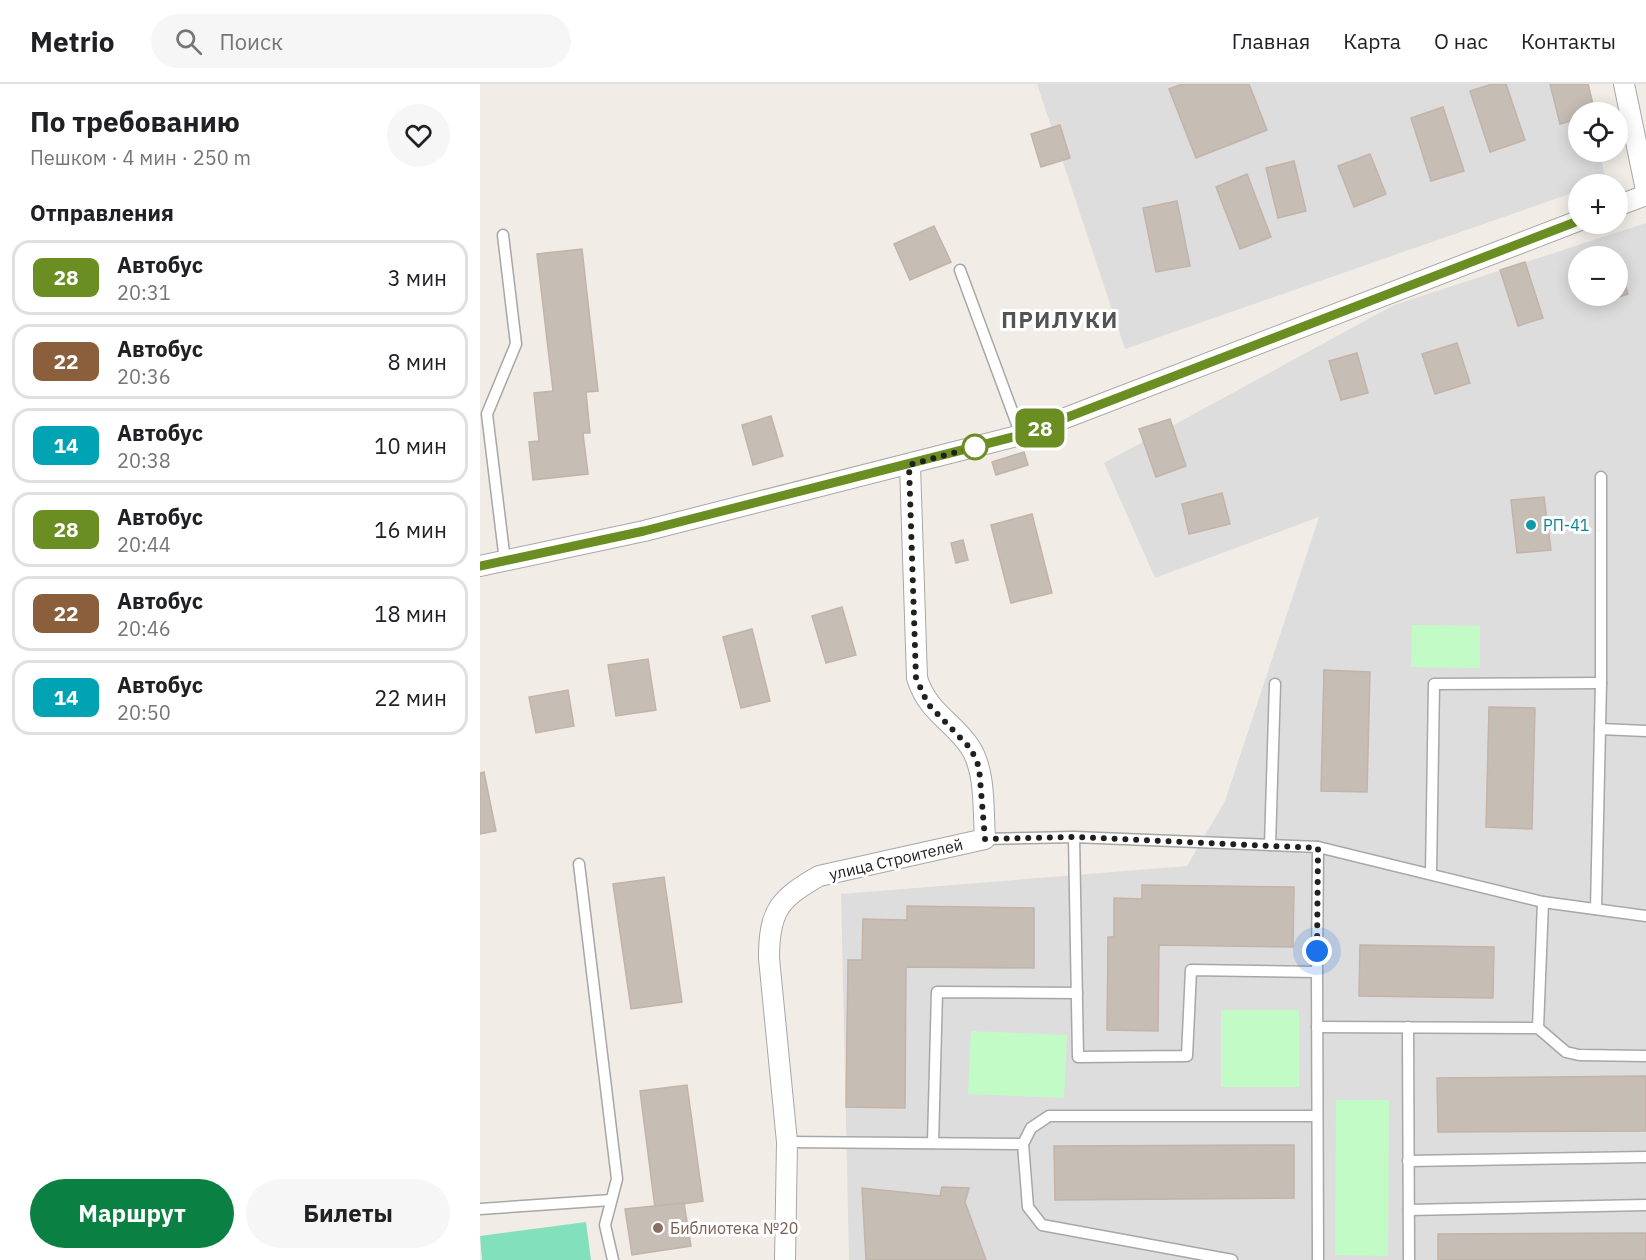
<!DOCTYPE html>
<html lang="ru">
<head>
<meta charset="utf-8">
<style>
  body { margin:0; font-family:"IBM Plex Sans",sans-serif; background:#f6f6f6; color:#202124; height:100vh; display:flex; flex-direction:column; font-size:22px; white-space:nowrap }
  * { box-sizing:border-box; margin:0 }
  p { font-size:20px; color:#757577 }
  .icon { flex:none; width:33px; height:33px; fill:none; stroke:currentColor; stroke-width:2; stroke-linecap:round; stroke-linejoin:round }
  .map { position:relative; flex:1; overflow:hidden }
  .drawer { display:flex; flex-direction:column; background:#fff; width:480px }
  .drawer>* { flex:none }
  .badge { padding:0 12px; border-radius:9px; font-size:21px; line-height:39px }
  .fabs { position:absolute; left:1088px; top:18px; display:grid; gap:12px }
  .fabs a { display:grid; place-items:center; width:60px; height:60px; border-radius:50%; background:#fff; box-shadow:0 3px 15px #0003; font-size:30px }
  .you { position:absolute; width:30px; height:30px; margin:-15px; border:4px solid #fff; border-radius:50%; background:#1a73e8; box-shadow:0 0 0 9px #1a73e833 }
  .map>.badge { position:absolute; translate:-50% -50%; box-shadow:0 0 0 3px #fff }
  h2 { padding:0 30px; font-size:22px; line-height:54px }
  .round { display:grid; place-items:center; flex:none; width:63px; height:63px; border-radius:32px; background:#f6f6f6 }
  .overview { display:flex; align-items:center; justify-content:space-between; height:102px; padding:0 30px }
  h1 { font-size:28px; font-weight:800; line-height:45px }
  .cta { display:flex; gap:12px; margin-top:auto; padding:12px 30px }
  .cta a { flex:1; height:69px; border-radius:36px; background:#0b8043; color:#fff; font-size:24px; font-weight:800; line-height:69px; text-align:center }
  .cta a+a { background:#f6f6f6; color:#202124 }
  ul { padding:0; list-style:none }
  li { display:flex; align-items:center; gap:18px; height:75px; margin:0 12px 9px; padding:0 18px; border:3px solid #e0e0e0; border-radius:18px }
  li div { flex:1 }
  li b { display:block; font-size:22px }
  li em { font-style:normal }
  li .badge { min-width:66px; font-weight:700; text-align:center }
  header { display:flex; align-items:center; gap:36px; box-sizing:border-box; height:84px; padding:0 30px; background:#fff; border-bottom:2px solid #e0e0e0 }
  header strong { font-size:28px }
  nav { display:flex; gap:33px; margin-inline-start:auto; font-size:21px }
  .search { width:420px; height:54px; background:#f6f6f6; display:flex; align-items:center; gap:15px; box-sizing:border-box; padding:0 21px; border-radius:33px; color:#757577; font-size:22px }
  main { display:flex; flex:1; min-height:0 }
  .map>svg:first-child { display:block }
  .residential { fill:#dedddd; fill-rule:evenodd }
  .park { fill:#c3fbc7 }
  .pitch { fill:#82e1bc }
  .building { fill:#c6bdb5; stroke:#c3b3a8; stroke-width:1.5 }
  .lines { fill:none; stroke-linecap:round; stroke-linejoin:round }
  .lane-casing { stroke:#a7a7a7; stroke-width:13 }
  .street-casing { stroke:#a7a7a7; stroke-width:22 }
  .lane { stroke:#fff; stroke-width:10 }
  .street { stroke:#fff; stroke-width:20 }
  .line-casing { stroke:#fff; stroke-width:14 }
  .line { stroke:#6b8e23; stroke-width:9 }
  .walk { stroke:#202020; stroke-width:6; stroke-dasharray:0 10.8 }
  .stop-dot { fill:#fff; stroke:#6b8e23; stroke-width:3 }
  .culture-dot { fill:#0f9aa8; stroke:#fff; stroke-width:2 }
  .education-dot { fill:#8d6e63; stroke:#fff; stroke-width:2 }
  .labels { text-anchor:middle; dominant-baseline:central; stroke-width:6; stroke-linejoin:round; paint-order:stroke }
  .culture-label { font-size:16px; fill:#0d838f; stroke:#fff; text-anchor:start }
  .street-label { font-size:16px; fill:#202020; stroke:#fff }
  .education-label { font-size:16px; fill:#785e54; stroke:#fff; text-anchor:start }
  .district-label { font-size:22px; font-weight:bold; letter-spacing:1.5px; fill:#535353; stroke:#fff }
</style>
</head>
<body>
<header>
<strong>Metrio</strong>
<div class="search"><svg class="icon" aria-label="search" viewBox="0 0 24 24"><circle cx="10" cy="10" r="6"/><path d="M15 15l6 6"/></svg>Поиск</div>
<nav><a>Главная</a><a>Карта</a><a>О нас</a><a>Контакты</a></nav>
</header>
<main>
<section class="drawer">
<div class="overview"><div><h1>По требованию</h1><p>Пешком · 4 мин · 250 m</p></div><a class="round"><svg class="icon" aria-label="heart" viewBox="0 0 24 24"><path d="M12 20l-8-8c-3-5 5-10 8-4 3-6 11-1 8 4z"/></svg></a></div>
<h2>Отправления</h2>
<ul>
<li><span class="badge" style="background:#6b8e23;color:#fff">28</span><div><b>Автобус</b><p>20:31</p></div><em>3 мин</em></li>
<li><span class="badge" style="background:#8b5e3c;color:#fff">22</span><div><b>Автобус</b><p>20:36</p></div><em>8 мин</em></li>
<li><span class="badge" style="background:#00a3b4;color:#fff">14</span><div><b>Автобус</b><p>20:38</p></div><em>10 мин</em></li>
<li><span class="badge" style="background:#6b8e23;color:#fff">28</span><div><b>Автобус</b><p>20:44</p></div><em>16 мин</em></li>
<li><span class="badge" style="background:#8b5e3c;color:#fff">22</span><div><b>Автобус</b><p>20:46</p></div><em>18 мин</em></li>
<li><span class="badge" style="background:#00a3b4;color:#fff">14</span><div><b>Автобус</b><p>20:50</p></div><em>22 мин</em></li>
</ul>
<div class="cta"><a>Маршрут</a><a>Билеты</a></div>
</section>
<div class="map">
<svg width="1166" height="1176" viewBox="0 0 1166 1176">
  <rect width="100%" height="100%" fill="#f1ede6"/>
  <!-- residential -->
  <g class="residential">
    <polygon points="557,0 1109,0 1114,28 1098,28 1098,68 1120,68 1126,98 1098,100 1098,107 645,265"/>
    <path d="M 1166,139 L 1166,1176 L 369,1176 L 361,810 L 707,782 L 745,717 L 839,433 L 675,494 L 624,379 L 914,221 ZM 1098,172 L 1137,172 L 1137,212 L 1098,212 Z"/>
  </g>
  <!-- park -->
  <g class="park">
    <polygon points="932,541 1000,542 1000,584 931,583"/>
    <rect x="741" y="926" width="78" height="77"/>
    <polygon points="491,947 587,951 584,1014 488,1010"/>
    <polygon points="856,1016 909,1016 908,1172 855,1171"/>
  </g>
  <!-- pitch -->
  <polygon class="pitch" points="106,1138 111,1176 2,1176 0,1152"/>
  <!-- building -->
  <g class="building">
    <polygon points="702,0 769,0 787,46 716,74 689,5"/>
    <polygon points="1012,0 1026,0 1045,56 1010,68 990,7"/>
    <polygon points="1070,0 1108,0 1115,28 1098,28 1098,35 1080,40"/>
    <polygon points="963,23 984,87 951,97 931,34"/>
    <polygon points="580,41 590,74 561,83 551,50"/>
    <polygon points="890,70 906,110 874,123 858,82"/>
    <polygon points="814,77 826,127 798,134 786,84"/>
    <polygon points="767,90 791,153 760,165 736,103"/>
    <polygon points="697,117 710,182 676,188 663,124"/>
    <polygon points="454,142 471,178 430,196 414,160"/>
    <polygon points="102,165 118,307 106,308 110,349 103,349 108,390 53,396 49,358 59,357 54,309 73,307 57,170"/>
    <polygon points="1045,178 1063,234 1038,242 1020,186"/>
    <polygon points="1140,185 1148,210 1124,218 1121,212 1137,212 1137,186"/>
    <polygon points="977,259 990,299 955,310 942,270"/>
    <polygon points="877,269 888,309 861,316 849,277"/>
    <polygon points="291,332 303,372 273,381 262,341"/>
    <polygon points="690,335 706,382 676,393 659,345"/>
    <polygon points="544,368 548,381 516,391 512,378"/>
    <polygon points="742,409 750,440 709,450 702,420"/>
    <polygon points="1064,413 1071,466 1037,469 1031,416"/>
    <polygon points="552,430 572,509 531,519 511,441"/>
    <polygon points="483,456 488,476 476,479 471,459"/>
    <polygon points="362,523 376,571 346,579 332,532"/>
    <polygon points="272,545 290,617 261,624 243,553"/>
    <polygon points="168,575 176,626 136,632 128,581"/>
    <polygon points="844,586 890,588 887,708 841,707"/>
    <polygon points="88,606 94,642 56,649 49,613"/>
    <polygon points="1009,623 1055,624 1052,745 1006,743"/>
    <polygon points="4,688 16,747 0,750 0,689"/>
    <polygon points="184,793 202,918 151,925 133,800"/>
    <polygon points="662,801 814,803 813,863 679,861 678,947 627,946 628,853 634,853 634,814 662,815"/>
    <polygon points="427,822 554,824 554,884 426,883 425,1024 366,1023 368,876 382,876 383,835 427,836"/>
    <polygon points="880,861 1014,863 1013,914 879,912"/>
    <polygon points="1166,992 1166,1047 958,1048 957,994"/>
    <polygon points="207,1001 223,1117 175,1124 160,1007"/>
    <polygon points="814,1061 814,1114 575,1116 574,1062"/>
    <polygon points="462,1103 489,1104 485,1118 506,1176 386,1176 382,1104 460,1112"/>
    <polygon points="204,1119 211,1162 152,1171 145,1125"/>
    <polygon points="1166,1149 1166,1176 958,1176 958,1150"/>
  </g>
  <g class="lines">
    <!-- lane casing -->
    <g class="lane-casing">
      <g id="lane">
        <polyline points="23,151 36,260 7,330 25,477"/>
        <polyline points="480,186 541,351"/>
        <polyline points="1120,645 1166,647"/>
        <polyline points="505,755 594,753 838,763 837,888 711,886 707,972 598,973 594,753"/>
        <polyline points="790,761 795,600"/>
        <polyline points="838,763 1063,818 1166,832"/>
        <polyline points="99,780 137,1095 125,1141 133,1176"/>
        <polyline points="951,790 954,600 1121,599"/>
        <polyline points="1116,825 1121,599 1121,393"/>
        <polyline points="837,888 838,1176"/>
        <polyline points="837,943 1058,944 1086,968 1099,971 1166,972"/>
        <polyline points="928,943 929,1176"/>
        <polyline points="1058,944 1063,818"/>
        <polyline points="307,1058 543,1060 551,1044 569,1032 837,1032"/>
        <polyline points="453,1059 457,908 597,909"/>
        <polyline points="543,1060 548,1123 562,1141 752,1176"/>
        <polyline points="928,1077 1166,1073"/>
        <polyline points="0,1125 131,1116"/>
        <polyline points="929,1126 1166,1121"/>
      </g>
    </g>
    <!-- street casing -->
    <g class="street-casing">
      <g id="street">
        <polyline points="1144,0 1166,106"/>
        <polyline points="1137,122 1166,111"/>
        <polyline points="0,482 164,447 541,351 1098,137"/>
        <path d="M 305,1176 L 307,1058 L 289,874 C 289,827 299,815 339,792 L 505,755 C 503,727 506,687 490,663 C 472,636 448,629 437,594 L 430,381"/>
      </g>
    </g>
    <!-- lane -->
    <use href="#lane" class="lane"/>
    <!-- street -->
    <use href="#street" class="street"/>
  </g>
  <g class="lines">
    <!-- line casing -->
    <g class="line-casing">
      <polyline id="line" points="0,482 164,447 541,351 1098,137"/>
    </g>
    <!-- line -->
    <use href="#line" class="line"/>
    <!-- walk -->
    <polyline class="walk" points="495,363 429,381 436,594 448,620 491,665 499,683 505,755 594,753 838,764 837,867"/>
  </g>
  <!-- markers -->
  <circle class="stop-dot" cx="495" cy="363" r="12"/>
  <circle class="culture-dot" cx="1051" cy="441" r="6"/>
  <circle class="education-dot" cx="178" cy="1144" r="6"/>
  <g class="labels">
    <!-- culture labels -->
    <g class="culture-label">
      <text x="1063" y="441">РП-41</text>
    </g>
    <!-- street labels -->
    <g class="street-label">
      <text transform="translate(416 775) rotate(-13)">улица Строителей</text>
    </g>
    <!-- education labels -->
    <g class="education-label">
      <text x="190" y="1144">Библиотека №20</text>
    </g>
    <!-- district labels -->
    <g class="district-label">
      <text x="580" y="235">ПРИЛУКИ</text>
    </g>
  </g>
</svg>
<div class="fabs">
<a><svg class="icon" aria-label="locate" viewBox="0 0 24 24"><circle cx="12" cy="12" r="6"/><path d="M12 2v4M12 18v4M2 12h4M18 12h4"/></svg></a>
<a>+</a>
<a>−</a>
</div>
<div class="you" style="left:837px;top:867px"></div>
<b class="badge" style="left:560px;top:344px;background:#6b8e23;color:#fff">28</b>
</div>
</main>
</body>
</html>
